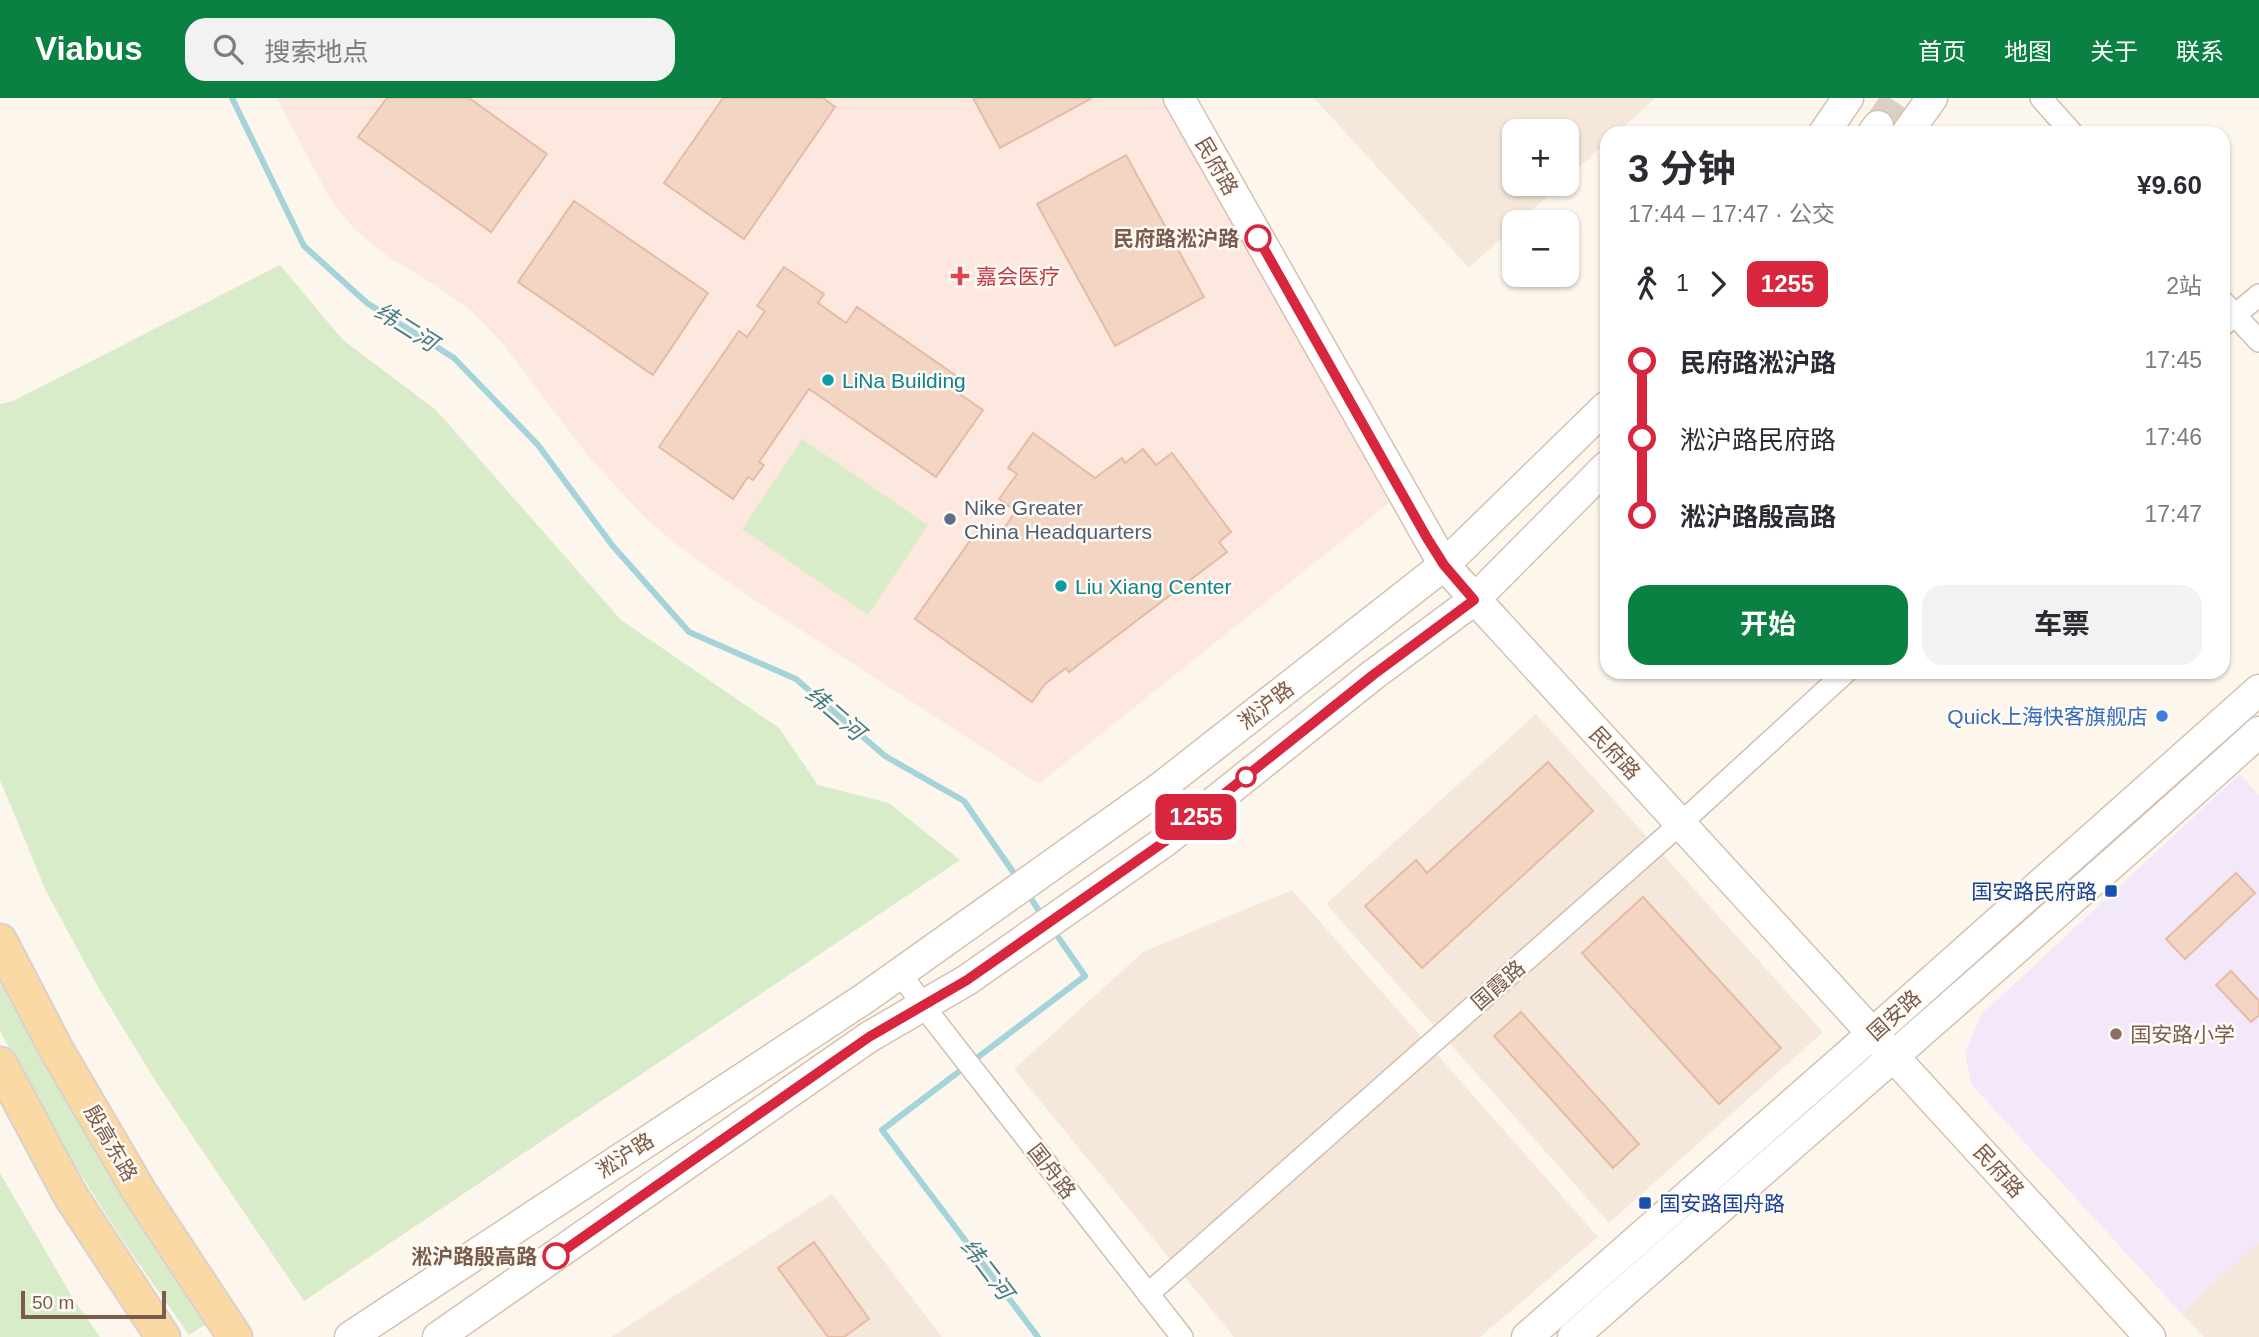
<!DOCTYPE html>
<html lang="zh">
<head>
<meta charset="utf-8">
<style>
  body { margin:0; font-family:Helvetica,"Noto Sans SC",sans-serif; background:#f2f2f3; color:#2b2b33; height:100vh; display:flex; flex-direction:column; font-size:26px; white-space:nowrap }
  * { box-sizing:border-box; margin:0 }
  p { font-size:23px; color:#7c7c81 }
  .icon { flex:none; width:38px; height:38px; fill:none; stroke:currentColor; stroke-width:2; stroke-linecap:round; stroke-linejoin:round }
  .map { position:relative; flex:1; overflow:hidden }
  .details { position:absolute; left:1600px; top:28px; width:630px; height:553px; display:flex; flex-direction:column; background:#fff; border-radius:21px; box-shadow:0 2px 5px #0004 }
  .details>* { flex:none }
  .badge { padding:0 14px; border-radius:10px; font-size:24px; line-height:46px }
  .controls { position:absolute; left:1502px; top:21px; display:grid; gap:14px }
  .controls a { display:grid; place-items:center; width:77px; height:77px; border-radius:14px; background:#fff; box-shadow:0 2px 5px #0004; font-size:35px }
  .scale { position:absolute; left:21px; bottom:18px; width:145px; box-sizing:border-box; padding-left:7px; border:4px solid #7a5c4d; border-top:0; font-size:19px; line-height:24px; white-space:nowrap; color:#7a5c4d; -webkit-text-stroke:5px #fffaf3; paint-order:stroke }
  .map>.badge { position:absolute; translate:-50% -50%; box-shadow:0 0 0 4px #fff }
  .legs { display:flex; align-items:center; gap:10px; height:77px; padding:0 28px; font-size:23px }
  .legs p { margin-inline-start:auto }
  .headline { display:flex; align-items:center; justify-content:space-between; height:119px; padding:0 28px }
  h1 { font-size:38px; font-weight:700; line-height:52px }
  .button { display:flex; gap:14px; margin-top:auto; padding:14px 28px }
  .button a { flex:1; height:80px; border-radius:21px; background:#0b8043; color:#fff; font-size:28px; font-weight:700; line-height:80px; text-align:center }
  .button a+a { background:#f2f2f3; color:#2b2b33 }
  ul { padding:0 28px; list-style:none }
  li { display:flex; align-items:center; gap:24px; height:77px; font-size:26px }
  li i { display:grid; place-items:center; width:10px; height:100%; margin:0 9px; background:currentColor }
  li i::after { content:''; width:18px; height:18px; margin:-9px; border:5px solid; border-radius:50%; background:#fff }
  li p { margin-inline-start:auto }
  li:first-child i { background:linear-gradient(#0000 50%,currentColor 0) }
  li:last-child i { background:linear-gradient(currentColor 50%,#0000 0) }
  header { display:flex; align-items:center; gap:42px; box-sizing:border-box; height:98px; padding:0 35px; background:#0b8043; color:#fff }
  header strong { font-size:33px }
  nav { display:flex; gap:38px; margin-inline-start:auto; font-size:24px }
  .search { width:490px; height:63px; background:#f2f2f3; display:flex; align-items:center; gap:18px; box-sizing:border-box; padding:0 24px; border-radius:21px; color:#7c7c81; font-size:26px }
  .map>svg:first-child { display:block }
  .residential { fill:#f5e8da }
  .commercial { fill:#fde8e0 }
  .education { fill:#f3e8fa }
  .green { fill:#d8ecc9 }
  .lines { fill:none; stroke-linecap:round; stroke-linejoin:round }
  .stream { stroke:#a5d3da; stroke-width:6 }
  .building { fill:#f3d5c3; stroke:#e6bba3; stroke-width:2 }
  .secondary-tunnel { stroke:#dcd0c4; stroke-width:30; stroke-dasharray:30 15; stroke-linecap:butt }
  .street-casing { stroke:#d1beb0; stroke-width:24 }
  .secondary-casing { stroke:#d6c0b0; stroke-width:33 }
  .primary-casing { stroke:#dad1cd; stroke-width:37 }
  .street { stroke:#fff; stroke-width:21 }
  .secondary { stroke:#fff; stroke-width:30 }
  .primary { stroke:#fbd9a5; stroke-width:33 }
  .line-1-casing { stroke:#fff; stroke-width:16 }
  .line-1 { stroke:#d7263d; stroke-width:10 }
  .stop-1-dot { fill:#fff; stroke:#d7263d; stroke-width:3.5 }
  .health-dot { fill:#e0444e; stroke:#fffaf3; stroke-width:2.5 }
  .culture-dot { fill:#0f9aa8; stroke:#fffaf3; stroke-width:2.5 }
  .service-dot { fill:#5c6f8a; stroke:#fffaf3; stroke-width:2.5 }
  .shop-dot { fill:#3f7fe0; stroke:#fffaf3; stroke-width:2.5 }
  .transit-dot { fill:#1a4fb4; stroke:#fffaf3; stroke-width:2.5 }
  .education-dot { fill:#8d6e63; stroke:#fffaf3; stroke-width:2.5 }
  .labels { text-anchor:middle; dominant-baseline:central; stroke-width:5; stroke-linejoin:round; paint-order:stroke }
  .street-label { font-size:21px; fill:#7a5c4d; stroke:#fffaf3 }
  .stop-label { font-size:21px; font-weight:bold; fill:#7a5c4d; stroke:#fffaf3; text-anchor:end }
  .health-label { font-size:21px; fill:#be3a42; stroke:#fffaf3; text-anchor:start }
  .culture-label { font-size:21px; fill:#0d838f; stroke:#fffaf3; text-anchor:start }
  .service-label { font-size:21px; fill:#4e5e75; stroke:#fffaf3; text-anchor:start }
  .shop-label { font-size:21px; fill:#366cbe; stroke:#fffaf3; text-anchor:end }
  .transit-label { font-size:21px; fill:#164399; stroke:#fffaf3; text-anchor:end }
  .education-label { font-size:21px; fill:#785e54; stroke:#fffaf3; text-anchor:start }
  .water-label { font-size:23px; font-style:italic; fill:#437c86; stroke:#fffaf3 }
</style>
</head>
<body>
<header>
<strong>Viabus</strong>
<div class="search"><svg class="icon" aria-label="search" viewBox="0 0 24 24"><circle cx="10" cy="10" r="6"/><path d="M15 15l6 6"/></svg>搜索地点</div>
<nav><a>首页</a><a>地图</a><a>关于</a><a>联系</a></nav>
</header>
<div class="map">
<svg width="2259" height="1239" viewBox="0 0 2259 1239">
  <rect width="100%" height="100%" fill="#fdf6ec"/>
  <!-- residential -->
  <g class="residential">
    <polygon points="1314,0 1655,0 1617,35 1606,35 1606,45 1566,81 1566,33 1514,33 1514,86 1561,86 1519,124 1514,124 1514,129 1469,170"/>
    <polygon points="1536,616 1823,934 1609,1125 1326,806"/>
    <polygon points="1292,792 1598,1139 1480,1239 1234,1239 1014,971 1143,854"/>
    <polygon points="832,1096 942,1239 611,1239"/>
    <polygon points="2259,1144 2259,1239 2204,1239 2181,1215"/>
  </g>
  <!-- commercial -->
  <polygon class="commercial" points="277,0 1164,0 1389,405 1039,686 753,501 694,460 648,423 590,360 501,244 469,211 432,185 390,160 354,131 330,101"/>
  <!-- education -->
  <polygon class="education" points="2240,676 2259,697 2259,1144 2181,1215 1971,986 1965,955 1981,917"/>
  <!-- green -->
  <g class="green">
    <polygon points="280,167 343,242 436,312 621,522 779,630 818,687 889,705 960,762 304,1203 156,984 98,889 46,793 0,682 0,306 13,303"/>
    <polygon points="802,341 928,427 868,517 742,431"/>
    <polygon points="0,879 143,1132 208,1225 189,1237 128,1150 60,1045 0,933"/>
    <polygon points="0,1075 74,1202 100,1239 0,1239"/>
  </g>
  <g class="lines">
    <!-- stream -->
    <g class="stream">
      <polyline points="232,0 304,148 367,205 454,260 538,347 612,447 689,534 796,581 885,658 964,703 1018,781"/>
      <polyline points="1028,796 1043,819"/>
      <polyline points="1038,1239 882,1032 1085,878 1054,833"/>
    </g>
  </g>
  <!-- building -->
  <g class="building">
    <polygon points="387,0 469,0 547,56 491,134 358,39"/>
    <polygon points="723,0 823,0 835,9 744,141 664,85"/>
    <polygon points="973,0 1092,0 1000,50"/>
    <polygon points="1126,57 1204,199 1115,248 1037,106"/>
    <polygon points="574,103 708,195 653,277 518,184"/>
    <polygon points="784,169 824,196 818,205 846,225 857,209 955,277 948,288 983,312 936,379 809,291 759,364 764,367 753,382 748,379 733,401 659,349 739,233 747,239 765,213 757,208"/>
    <polygon points="1033,335 1095,380 1122,360 1125,365 1143,351 1156,367 1172,355 1231,434 1219,444 1227,454 1069,574 1066,570 1045,586 1032,604 915,521 979,430 996,442 1016,413 999,401 1017,376 1008,370"/>
    <polygon points="1548,664 1593,713 1422,870 1365,808 1416,762 1427,775"/>
    <polygon points="2236,775 2255,795 2185,861 2166,841"/>
    <polygon points="1643,799 1781,950 1719,1006 1582,855"/>
    <polygon points="2231,873 2259,903 2259,917 2251,924 2216,887"/>
    <polygon points="1521,914 1639,1046 1613,1070 1494,938"/>
    <polygon points="814,1144 869,1221 844,1239 828,1239 778,1170"/>
  </g>
  <g class="lines">
    <!-- secondary-tunnel -->
    <polyline class="secondary-tunnel" points="1878,28 1897,0"/>
    <!-- street casing -->
    <g class="street-casing">
      <g id="street">
        <polyline points="2041,0 2072,35"/>
        <polyline points="2222,203 2259,243"/>
        <polyline points="2222,228 2259,197"/>
        <polyline points="900,875 923,907"/>
        <polyline points="924,909 1182,1239"/>
        <polyline points="1148,1196 1680,726 1846,574"/>
      </g>
    </g>
    <!-- secondary casing -->
    <g class="secondary-casing">
      <g id="secondary">
        <polyline points="1179,0 1444,467 2150,1239"/>
        <polyline points="1824,35 1848,0"/>
        <polyline points="1873,35 1878,28"/>
        <polyline points="1907,35 1932,0"/>
        <polyline points="350,1239 865,900 1160,690 1444,467 1606,309"/>
        <polyline points="438,1239 869,939 967,882 1164,744 1373,577 1474,502 1606,369"/>
        <polyline points="1527,1239 1872,936 2259,592"/>
        <path d="M 1573,1239 C 1802,1037 2033,839 2259,634"/>
      </g>
    </g>
    <!-- primary casing -->
    <g class="primary-casing">
      <g id="primary">
        <polyline points="0,843 56,951 142,1098 235,1239"/>
        <polyline points="0,966 70,1097 163,1239"/>
      </g>
    </g>
    <!-- street -->
    <use href="#street" class="street"/>
    <!-- secondary -->
    <use href="#secondary" class="secondary"/>
    <!-- primary -->
    <use href="#primary" class="primary"/>
  </g>
  <g class="lines">
    <!-- line-1 casing -->
    <g class="line-1-casing">
      <polyline id="line-1" points="556,1158 869,939 967,882 1164,744 1373,577 1474,502 1444,467 1427,440 1258,140"/>
    </g>
    <!-- line-1 -->
    <use href="#line-1" class="line-1"/>
  </g>
  <!-- markers -->
  <g class="stop-1-dot">
    <circle cx="1258" cy="140" r="12"/>
    <circle cx="1246" cy="679" r="9"/>
    <circle cx="556" cy="1158" r="12"/>
  </g>
  <path class="health-dot" d="M956.5 167.5h7v7h7v7h-7v7h-7v-7h-7v-7h7z"/>
  <g class="culture-dot">
    <circle cx="828" cy="282" r="7"/>
    <circle cx="1061" cy="488" r="7"/>
  </g>
  <circle class="service-dot" cx="950" cy="421" r="7"/>
  <circle class="shop-dot" cx="2162" cy="618" r="7"/>
  <g class="transit-dot">
    <rect x="2104" y="786" width="14" height="14" rx="3.5"/>
    <rect x="1638" y="1098" width="14" height="14" rx="3.5"/>
  </g>
  <circle class="education-dot" cx="2116" cy="936" r="7"/>
  <g class="labels">
    <!-- street labels -->
    <g class="street-label">
      <text transform="translate(1217 68) rotate(60)">民府路</text>
      <text transform="translate(1266 607) rotate(-38)">淞沪路</text>
      <text transform="translate(1615 655) rotate(47)">民府路</text>
      <text transform="translate(1498 887) rotate(-41)">国霞路</text>
      <text transform="translate(1894 917) rotate(-42)">国安路</text>
      <text transform="translate(111 1045) rotate(60)">殷高东路</text>
      <text transform="translate(625 1057) rotate(-33)">淞沪路</text>
      <text transform="translate(1052 1073) rotate(52)">国舟路</text>
      <text transform="translate(1999 1073) rotate(48)">民府路</text>
    </g>
    <!-- stop labels -->
    <g class="stop-label">
      <text x="1239" y="140">民府路淞沪路</text>
      <text x="537" y="1158">淞沪路殷高路</text>
    </g>
    <!-- health labels -->
    <g class="health-label">
      <text x="976" y="178">嘉会医疗</text>
    </g>
    <!-- culture labels -->
    <g class="culture-label">
      <text x="842" y="282">LiNa Building</text>
      <text x="1075" y="488">Liu Xiang Center</text>
    </g>
    <!-- service labels -->
    <g class="service-label">
      <text x="964" y="409">Nike Greater<tspan x="964" dy="24">China Headquarters</tspan></text>
    </g>
    <!-- shop labels -->
    <g class="shop-label">
      <text x="2148" y="618">Quick上海快客旗舰店</text>
    </g>
    <!-- transit labels -->
    <g class="transit-label">
      <text x="2097" y="793">国安路民府路</text>
      <text x="1659" y="1105" text-anchor="start">国安路国舟路</text>
    </g>
    <!-- education labels -->
    <g class="education-label">
      <text x="2130" y="936">国安路小学</text>
    </g>
    <!-- water labels -->
    <g class="water-label">
      <text transform="translate(406 229) rotate(32)">纬二河</text>
      <text transform="translate(835 615) rotate(41)">纬二河</text>
      <text transform="translate(987 1171) rotate(53)">纬二河</text>
    </g>
  </g>
</svg>
<div class="controls">
<a>+</a>
<a>−</a>
</div>
<div class="scale">50 m</div>
<b class="badge" style="left:1196px;top:719px;background:#d7263d;color:#fff">1255</b>
<section class="details">
<div class="headline"><div><h1>3 分钟</h1><p>17:44 – 17:47 · 公交</p></div><b>¥9.60</b></div>
<div class="legs"><svg class="icon" aria-label="walk" viewBox="0 0 24 24"><circle cx="13" cy="4" r="2"/><path d="M13 8l-2 6 4 7M11 14l-3 7M7 12l3-4h3l4 4"/></svg>1<svg class="icon" aria-label="forward" viewBox="0 0 24 24"><path d="M9 5l7 7-7 7"/></svg><b class="badge" style="background:#d7263d;color:#fff">1255</b><p>2站</p></div>
<ul>
<li><i style="color:#d7263d"></i><b>民府路淞沪路</b><p>17:45</p></li>
<li><i style="color:#d7263d"></i><span>淞沪路民府路</span><p>17:46</p></li>
<li><i style="color:#d7263d"></i><b>淞沪路殷高路</b><p>17:47</p></li>
</ul>
<div class="button"><a>开始</a><a>车票</a></div>
</section>
</div>
</body>
</html>
